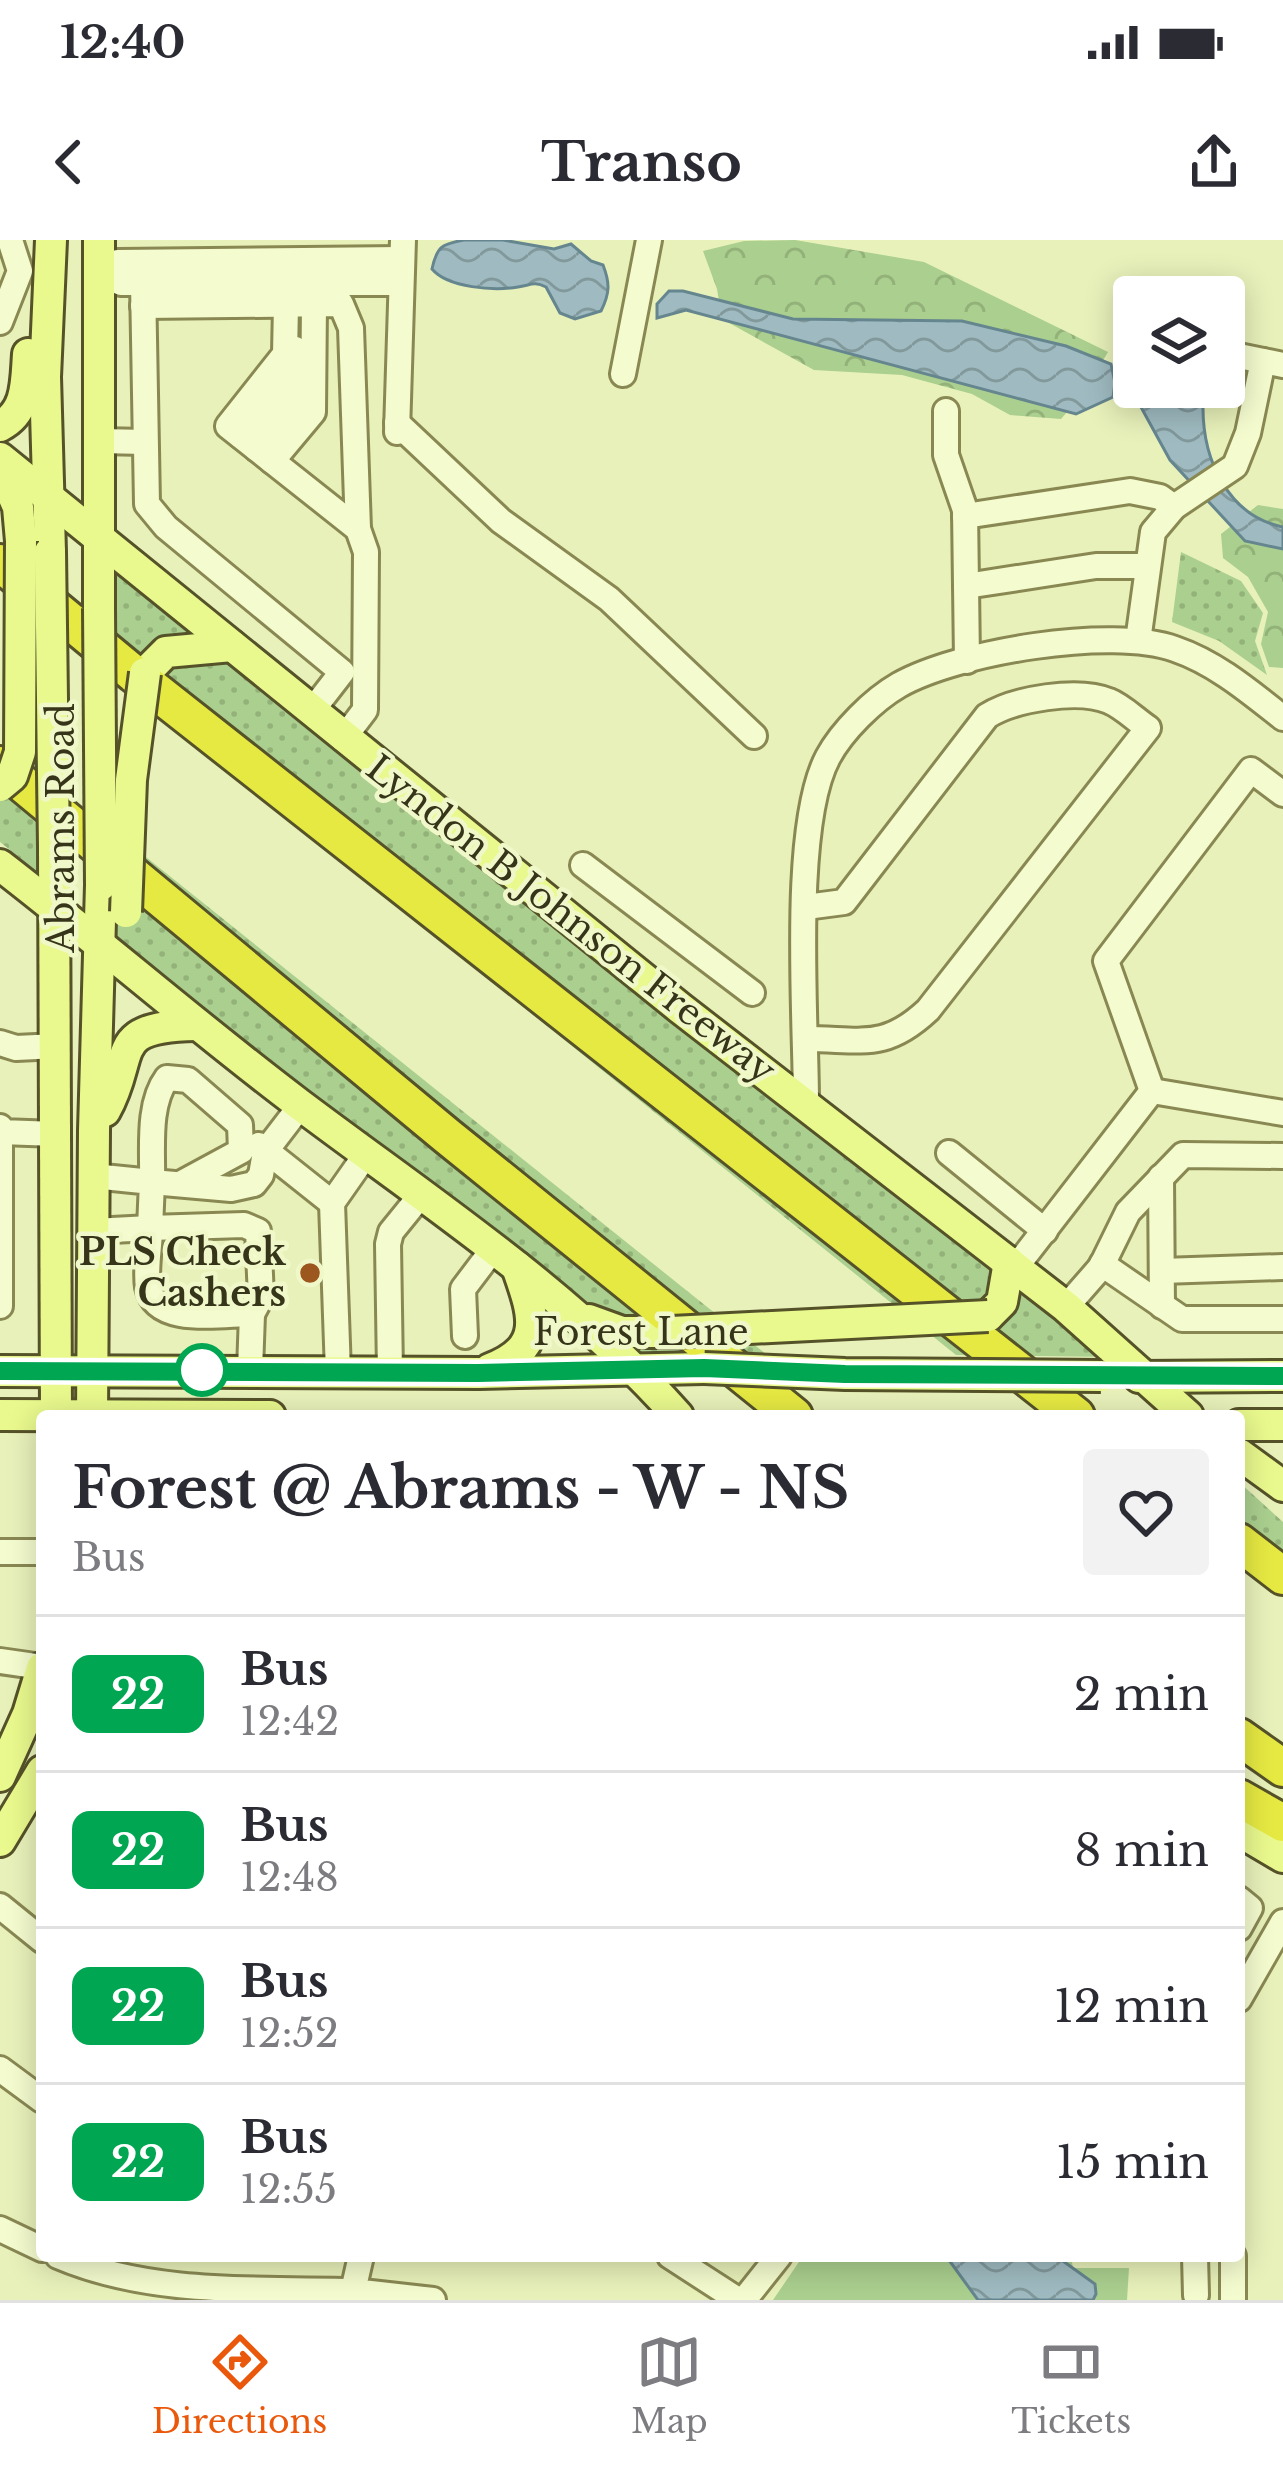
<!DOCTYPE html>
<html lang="en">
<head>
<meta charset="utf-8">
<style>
  body { margin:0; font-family:"Libre Baskerville",serif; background:#f2f2f3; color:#2b2b33; height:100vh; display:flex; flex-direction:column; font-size:45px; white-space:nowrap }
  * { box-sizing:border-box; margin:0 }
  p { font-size:39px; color:#7c7c81 }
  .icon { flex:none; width:66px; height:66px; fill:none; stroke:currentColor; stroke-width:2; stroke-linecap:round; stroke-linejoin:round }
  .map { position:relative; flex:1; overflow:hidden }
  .sheet { position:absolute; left:36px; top:1170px; width:1209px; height:852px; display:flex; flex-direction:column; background:#fff; border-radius:12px; box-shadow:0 6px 30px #0003 }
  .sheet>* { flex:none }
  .badge { padding:0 24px; border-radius:18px; font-size:42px; line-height:78px }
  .fabs { position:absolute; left:1113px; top:36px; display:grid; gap:24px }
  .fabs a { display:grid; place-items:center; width:132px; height:132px; border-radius:12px; background:#fff; box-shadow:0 6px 30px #0003; font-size:60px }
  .map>.badge { position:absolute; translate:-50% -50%; box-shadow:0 0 0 6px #fff }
  .round { display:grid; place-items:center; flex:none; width:126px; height:126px; border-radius:12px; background:#f2f2f3 }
  .summary { display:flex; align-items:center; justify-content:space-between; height:204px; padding:0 36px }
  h1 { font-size:57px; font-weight:700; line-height:90px }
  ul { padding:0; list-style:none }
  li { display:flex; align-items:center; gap:36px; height:156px; padding:0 36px; border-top:3px solid #e1e1e2 }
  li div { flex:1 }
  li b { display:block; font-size:45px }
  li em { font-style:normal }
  li .badge { min-width:132px; font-weight:700; text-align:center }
  .status { display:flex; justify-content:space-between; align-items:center; height:84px; padding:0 60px; background:#fff; direction:ltr }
  .status svg { height:33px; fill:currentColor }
  header { display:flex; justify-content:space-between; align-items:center; height:156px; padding:0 36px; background:#fff; font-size:54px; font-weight:700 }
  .tabs { display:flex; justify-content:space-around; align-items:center; height:168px; border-top:3px solid #e1e1e2; background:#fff; font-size:33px; color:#7c7c81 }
  .tabs a { display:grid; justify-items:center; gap:6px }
  .tabs .current { color:#ea580c }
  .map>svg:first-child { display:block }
  .grass { fill:url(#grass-dots) }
  .forest { fill:url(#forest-crowns) }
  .green { fill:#aacf8e }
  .water { fill:url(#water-waves); stroke:#66868f; stroke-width:3 }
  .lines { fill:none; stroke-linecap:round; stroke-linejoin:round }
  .minor-casing { stroke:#898853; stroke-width:30 }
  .major-casing { stroke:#555229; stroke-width:36 }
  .highway-casing { stroke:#555229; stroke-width:42 }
  .minor { stroke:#f4fbce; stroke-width:24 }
  .major { stroke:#e9f98d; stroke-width:30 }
  .highway { stroke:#e6e942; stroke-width:36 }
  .major-bridge-casing { stroke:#555229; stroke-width:36; stroke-linecap:butt }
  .major-bridge { stroke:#e9f98d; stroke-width:30 }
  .line-casing { stroke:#fff; stroke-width:27 }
  .line { stroke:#00a651; stroke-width:18 }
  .poi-dot { fill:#9c571f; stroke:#f0f8ca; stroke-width:4.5 }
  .stop-dot { fill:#fff; stroke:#00a651; stroke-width:6 }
  .labels { text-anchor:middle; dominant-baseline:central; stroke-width:9; stroke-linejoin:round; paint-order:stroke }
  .street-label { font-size:36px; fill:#36351a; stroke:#f0f8ca }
  .poi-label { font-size:36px; font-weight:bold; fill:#36351a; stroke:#f0f8ca; text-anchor:end }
</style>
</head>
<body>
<div class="status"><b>12:40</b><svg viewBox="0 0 49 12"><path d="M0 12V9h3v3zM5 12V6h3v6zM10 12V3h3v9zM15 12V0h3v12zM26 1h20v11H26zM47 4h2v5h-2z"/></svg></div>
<header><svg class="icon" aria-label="back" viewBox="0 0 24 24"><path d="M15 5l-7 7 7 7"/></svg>Transo<svg class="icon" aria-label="share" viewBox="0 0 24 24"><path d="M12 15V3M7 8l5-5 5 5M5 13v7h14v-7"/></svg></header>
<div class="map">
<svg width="1283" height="2060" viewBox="0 0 1283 2060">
  <defs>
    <pattern id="grass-dots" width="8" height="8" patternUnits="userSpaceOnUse" patternTransform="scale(3)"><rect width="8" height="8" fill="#aacf8e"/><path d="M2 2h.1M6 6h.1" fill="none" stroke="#93b27a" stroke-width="1.8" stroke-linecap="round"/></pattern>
    <pattern id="forest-crowns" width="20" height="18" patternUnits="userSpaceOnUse" patternTransform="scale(3)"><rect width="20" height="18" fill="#aacf8e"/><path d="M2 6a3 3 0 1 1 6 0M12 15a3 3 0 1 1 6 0" fill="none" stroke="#93b27a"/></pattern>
    <pattern id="water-waves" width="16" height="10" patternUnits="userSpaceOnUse" patternTransform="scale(3)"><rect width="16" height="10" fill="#9fbbc1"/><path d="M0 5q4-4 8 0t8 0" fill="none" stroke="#82999c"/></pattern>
  </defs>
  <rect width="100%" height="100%" fill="#e8f1ba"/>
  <!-- grass -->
  <g class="grass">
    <polygon points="1181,312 1241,341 1263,373 1255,401 1267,435 1219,401 1172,382"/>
    <polygon points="107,325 598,724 1114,1117 956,1115 106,431"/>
    <polygon points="0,506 47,543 44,637 0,602"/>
    <polygon points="106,585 767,1115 632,1118 104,691"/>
    <polygon points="1239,1242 1283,1282 1283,1355 1239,1323"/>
  </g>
  <!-- forest -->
  <g class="forest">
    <polygon points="795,0 924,22 1108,112 1085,151 1061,179 1010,175 972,154 902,135 814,130 722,79 717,49 703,11 744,1"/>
    <polygon points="1258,265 1283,269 1283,428 1269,427 1261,404 1268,372 1248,337 1223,318 1221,294"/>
  </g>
  <!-- green -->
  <polygon class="green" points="803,2016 910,2016 916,2019 919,2016 1071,2016 1073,2028 1129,2028 1127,2060 773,2060"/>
  <!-- water -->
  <g class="water">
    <path d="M 464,0 L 503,0 L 554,9 L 571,4 L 591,21 L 603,25 C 610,43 610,53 601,71 L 575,79 L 560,73 L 546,47 C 534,41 531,45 518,47 C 494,51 448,48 432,29 C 437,6 442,4 464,0 Z"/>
    <polygon points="669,51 683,51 793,79 962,81 1066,106 1111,124 1115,143 1113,157 1076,174 686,70 657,78 657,64"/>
    <path d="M 1134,141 L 1134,147 L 1182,147 L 1203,168 C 1203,220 1228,276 1283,287 L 1283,309 L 1245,301 L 1170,220 L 1131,149 Z"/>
    <polygon points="946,2016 1056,2016 1095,2044 1096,2054 1093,2060 978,2060"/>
  </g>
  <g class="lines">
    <!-- minor casing -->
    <g class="minor-casing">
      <g id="minor">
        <polyline points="99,32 109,32 118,22 402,19"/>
        <polyline points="109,32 121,43 400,43"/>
        <polyline points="143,43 147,264 166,287 342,432 311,472"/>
        <polyline points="286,65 285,114 228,186 358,289"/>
        <polyline points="143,66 341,64 351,88 358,289 366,312 365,470 343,499"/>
        <polyline points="0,82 20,31 10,0"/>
        <polyline points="1224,113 1283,125"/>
        <polyline points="623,134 649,0"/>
        <polyline points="946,171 946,215 965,270 967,421"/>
        <polyline points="397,183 501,281 609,359 754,496"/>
        <polyline points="397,192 403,0"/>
        <polyline points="241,196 294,132 295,109"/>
        <polyline points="100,201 145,202"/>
        <polyline points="257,209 304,151 304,133"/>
        <polyline points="272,221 313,172 314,64"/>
        <polyline points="965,276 1130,251 1160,257 1174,267"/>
        <polyline points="966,346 1096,326 1147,326"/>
        <polyline points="1138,401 1153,292 1174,267 1235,226 1248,193 1263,121"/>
        <polyline points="583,625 752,753"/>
        <path d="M 806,667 L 844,662 L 987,476 C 1014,459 1078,448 1109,461 C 1122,466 1136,480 1148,488 L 928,770 C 884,811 862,799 806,799"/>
        <polyline points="0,803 16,808 57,806"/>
        <polyline points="1152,851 1106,721 1251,530 1283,554"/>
        <path d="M 806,862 C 806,778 791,586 828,517 C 842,491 873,460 899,445 C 957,412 1111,386 1175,409 C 1216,423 1250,452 1283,478"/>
        <polyline points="0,887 0,892 57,894"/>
        <polyline points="259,905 332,963"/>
        <polyline points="949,913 1045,991"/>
        <polyline points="93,936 152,942 150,988 244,985 258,991 261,1057 252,1074"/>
        <polyline points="1161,937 1162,1066"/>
        <path d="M 180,944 L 241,911 L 240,885 L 188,840 L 167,838 C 147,865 153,910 152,942 L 231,949 L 254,944 L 261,935 L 265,912 L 301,865"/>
        <path d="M 93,991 L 150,988 C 150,1006 145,1029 148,1047 C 156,1087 221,1074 252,1074 L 250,1130"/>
        <polyline points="1102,1024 1182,1079 1283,1079"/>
        <polyline points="1016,1027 1152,851 1283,873"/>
        <polyline points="1162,1031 1283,1027"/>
        <polyline points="0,1066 0,892"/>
        <polyline points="1066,1067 1101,1027 1128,972 1183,915 1283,916"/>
        <polyline points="465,1096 463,1049 494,1008"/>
        <polyline points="338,1132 332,963 367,913"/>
        <polyline points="390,1132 388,1004 391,992 421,955"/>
        <polyline points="0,1312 42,1312"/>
        <polyline points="0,1421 42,1427"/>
        <polyline points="1239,1659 1250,1668 1239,1688"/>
        <polyline points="0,1666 42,1700"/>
        <polyline points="1239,1759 1283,1682"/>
        <polyline points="0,1829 42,1860"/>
        <polyline points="0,1989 42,2009"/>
        <path d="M 58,2016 C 149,2055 255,2049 353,2051"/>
        <polyline points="361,2016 353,2051 433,2060"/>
        <polyline points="670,2016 738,2060"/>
        <polyline points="1195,2016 1196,2055"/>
        <polyline points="744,2060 779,2016"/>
        <polyline points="1233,2060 1233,2016"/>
      </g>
    </g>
    <!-- major casing -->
    <g class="major-casing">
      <g id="major">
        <path d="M 0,186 C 28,172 26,141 28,114"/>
        <polyline points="0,218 680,768 1066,1067 1188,1176"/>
        <polyline points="0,226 18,267 21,301"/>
        <polyline points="50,312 45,137 51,0"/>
        <polyline points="99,368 99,0"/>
        <polyline points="145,433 166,412 232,406"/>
        <polyline points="54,607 56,1176"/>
        <path d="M 0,625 C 101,703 197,787 299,864 C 429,962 569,1053 678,1176"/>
        <path d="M 105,871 C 137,814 105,787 196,785"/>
        <polyline points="988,1076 1002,1062 1009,1022"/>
        <polyline points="589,1080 622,1092 672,1092"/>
        <path d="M 490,1129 C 547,1107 533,1073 517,1027"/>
        <polyline points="0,1131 479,1133 704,1128"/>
        <polyline points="1139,1137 1283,1136"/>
        <polyline points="0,1175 270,1176"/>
        <polyline points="92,1176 94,890 101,645"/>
        <polyline points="1239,1185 1283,1185"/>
        <polyline points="1239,1214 1283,1246"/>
        <polyline points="0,1536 28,1474 42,1428"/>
        <polyline points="1239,1591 1283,1617"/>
        <polyline points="0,1601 42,1531"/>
      </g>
    </g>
    <!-- highway casing -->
    <g class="highway-casing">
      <g id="highway">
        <polyline points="0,323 134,434 1076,1176"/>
        <polyline points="0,525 447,896 794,1176"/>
        <polyline points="1239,1302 1283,1336"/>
        <polyline points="1239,1497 1283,1528"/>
        <polyline points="1239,1558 1283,1583"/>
      </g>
    </g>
    <!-- minor -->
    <use href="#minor" class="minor"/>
    <!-- major -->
    <use href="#major" class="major"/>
    <!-- highway -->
    <use href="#highway" class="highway"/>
    <!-- major-bridge casing -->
    <g class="major-bridge-casing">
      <g id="major-bridge">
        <polyline points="50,312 54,607"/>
        <polyline points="99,368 101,645"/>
        <polyline points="0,546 12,536 20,512 21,301"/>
        <polyline points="126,672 131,540 145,433"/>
        <polyline points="672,1092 988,1076"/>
        <polyline points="704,1128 845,1134 1101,1136"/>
      </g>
    </g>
    <!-- major-bridge -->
    <use href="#major-bridge" class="major-bridge"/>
  </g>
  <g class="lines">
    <!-- line casing -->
    <g class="line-casing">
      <polyline id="line" points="0,1131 478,1133 704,1128 845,1134 1283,1136"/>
    </g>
    <!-- line -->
    <use href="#line" class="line"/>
  </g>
  <!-- markers -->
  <circle class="poi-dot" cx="310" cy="1033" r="12"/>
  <circle class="stop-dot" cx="202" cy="1130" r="24"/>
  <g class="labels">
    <!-- street labels -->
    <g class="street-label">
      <text transform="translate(61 588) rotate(-90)">Abrams Road</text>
      <text transform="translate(571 679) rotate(38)">Lyndon B Johnson Freeway</text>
      <text x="641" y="1092">Forest Lane</text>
    </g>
    <!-- poi labels -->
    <g class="poi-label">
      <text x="286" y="1012">PLS Check<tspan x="286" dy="41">Cashers</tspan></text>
    </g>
  </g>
</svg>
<div class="fabs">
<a><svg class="icon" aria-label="layers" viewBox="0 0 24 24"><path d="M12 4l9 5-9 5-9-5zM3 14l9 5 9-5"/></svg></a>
</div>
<section class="sheet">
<div class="summary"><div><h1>Forest @ Abrams - W - NS</h1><p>Bus</p></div><a class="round"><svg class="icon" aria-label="heart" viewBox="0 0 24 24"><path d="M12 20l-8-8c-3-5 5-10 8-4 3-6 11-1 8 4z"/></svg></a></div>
<ul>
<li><span class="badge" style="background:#00a651;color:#fff">22</span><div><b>Bus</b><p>12:42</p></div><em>2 min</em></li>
<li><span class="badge" style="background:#00a651;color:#fff">22</span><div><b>Bus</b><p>12:48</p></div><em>8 min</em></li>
<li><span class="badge" style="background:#00a651;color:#fff">22</span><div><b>Bus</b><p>12:52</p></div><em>12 min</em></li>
<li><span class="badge" style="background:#00a651;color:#fff">22</span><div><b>Bus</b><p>12:55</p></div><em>15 min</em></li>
</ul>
</section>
</div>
<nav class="tabs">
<a class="current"><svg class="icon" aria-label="directions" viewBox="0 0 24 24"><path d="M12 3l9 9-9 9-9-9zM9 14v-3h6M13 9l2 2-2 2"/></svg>Directions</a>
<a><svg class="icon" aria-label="map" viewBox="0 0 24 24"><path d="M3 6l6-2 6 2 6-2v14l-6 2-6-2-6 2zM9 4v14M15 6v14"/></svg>Map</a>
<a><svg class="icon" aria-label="tickets" viewBox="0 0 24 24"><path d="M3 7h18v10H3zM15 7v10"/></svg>Tickets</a>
</nav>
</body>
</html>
